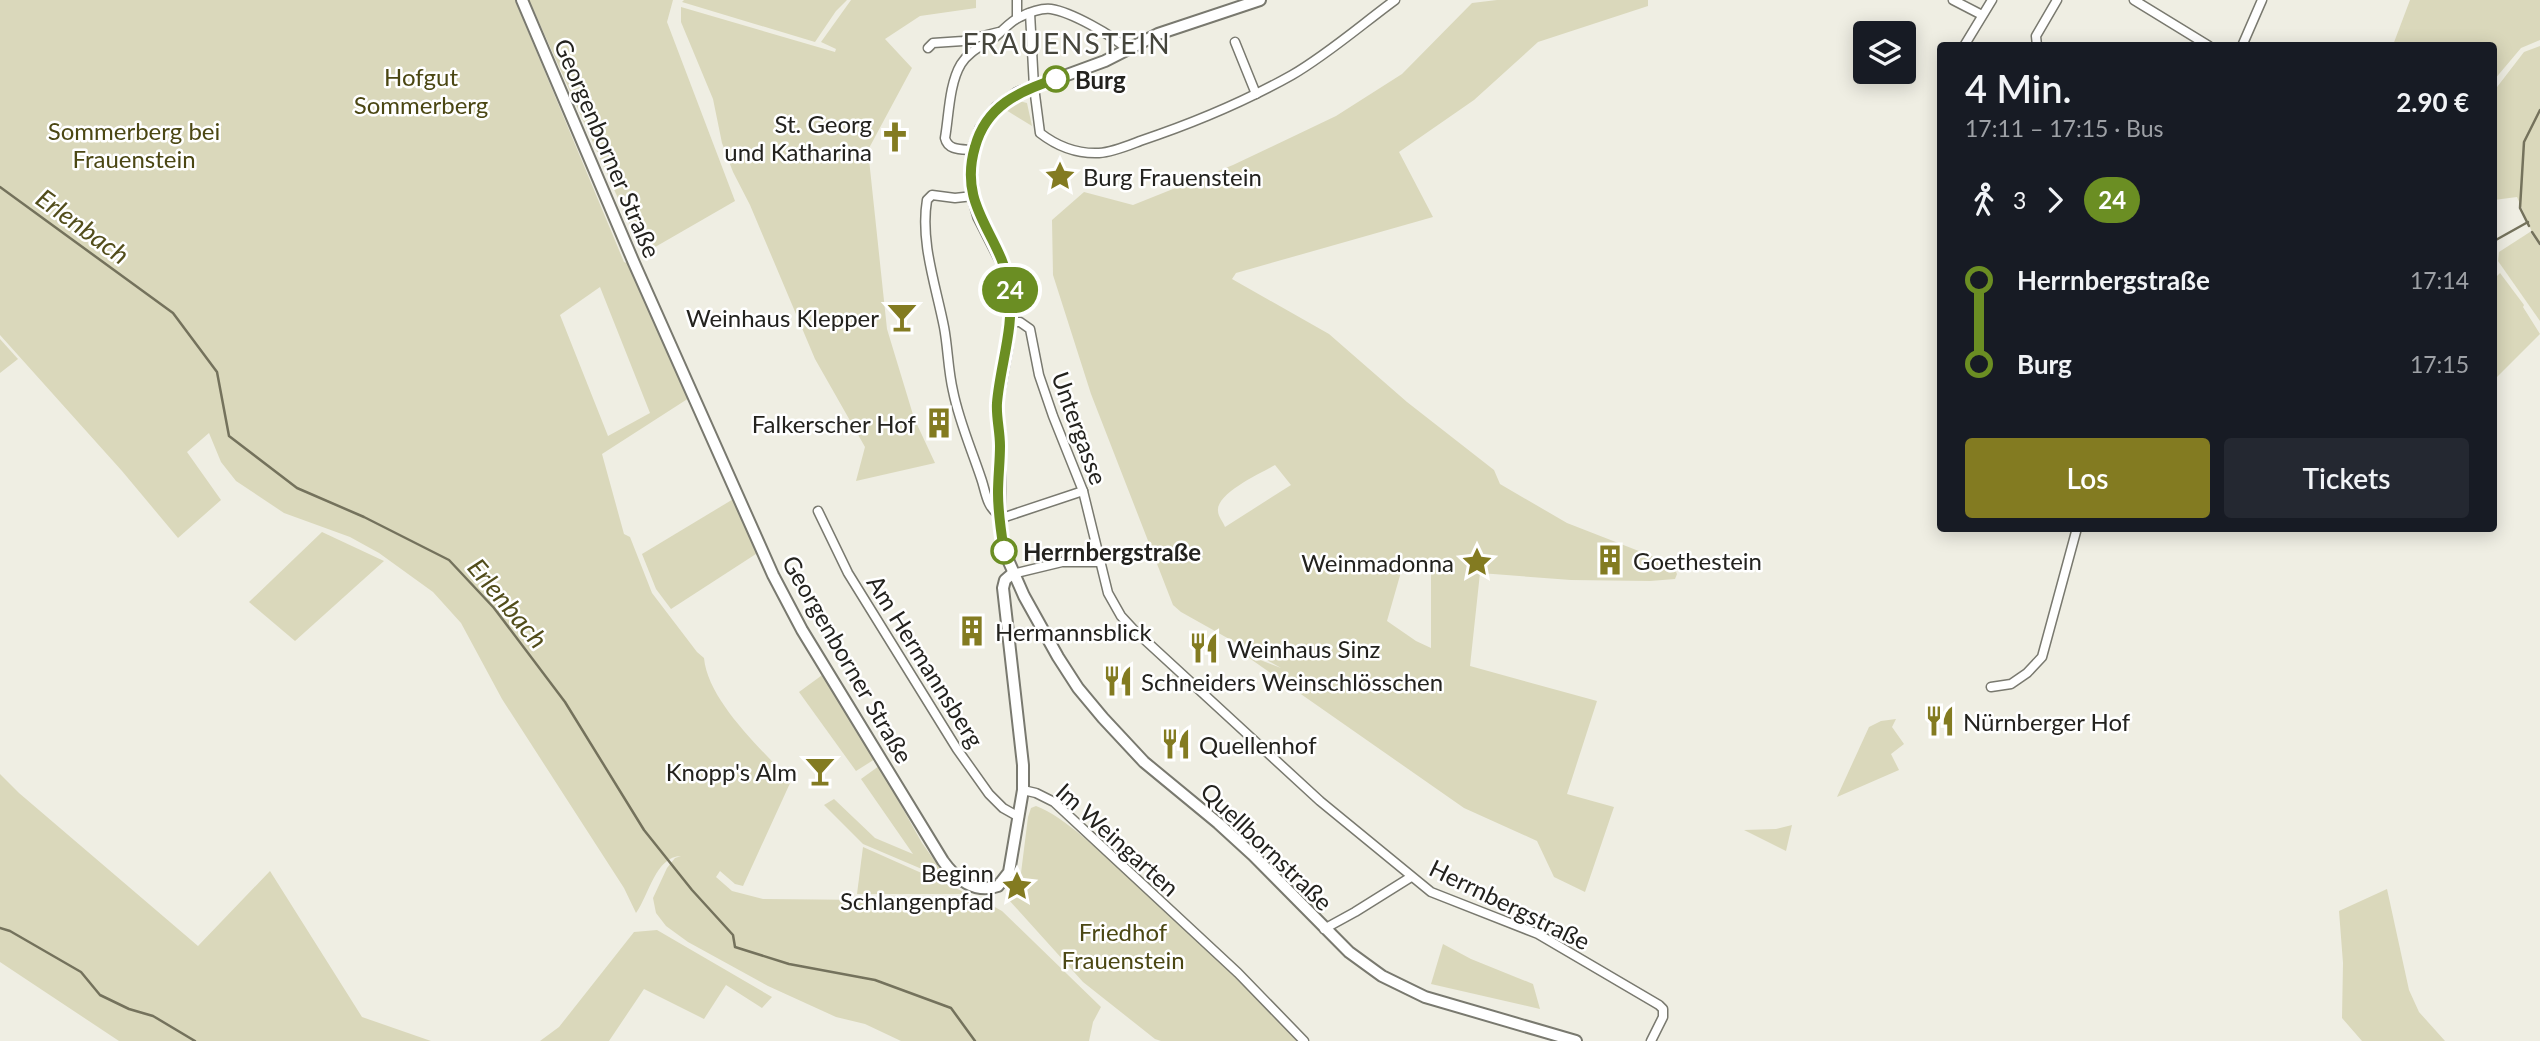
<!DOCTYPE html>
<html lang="de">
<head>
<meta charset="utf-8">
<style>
  body { margin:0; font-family:Lato,sans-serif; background:#242831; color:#f1f3f6; height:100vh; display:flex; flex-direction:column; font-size:26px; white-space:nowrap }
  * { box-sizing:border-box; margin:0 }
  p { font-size:23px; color:#9ea1a6 }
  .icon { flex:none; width:38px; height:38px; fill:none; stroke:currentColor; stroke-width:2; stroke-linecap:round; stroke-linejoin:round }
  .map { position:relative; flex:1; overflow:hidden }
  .drawer { position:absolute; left:1937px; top:42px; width:560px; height:490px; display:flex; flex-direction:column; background:#171b24; border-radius:7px; box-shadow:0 4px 18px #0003 }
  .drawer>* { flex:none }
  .badge { padding:0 14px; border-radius:23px; font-size:24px; line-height:46px }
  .buttons { position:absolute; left:1853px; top:21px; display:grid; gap:14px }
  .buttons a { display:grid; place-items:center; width:63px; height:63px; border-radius:7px; background:#171b24; box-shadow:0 4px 18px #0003; font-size:35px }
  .map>.badge { position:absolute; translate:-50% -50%; box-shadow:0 0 0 4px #fff }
  .legs { display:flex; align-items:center; gap:10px; height:77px; padding:0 28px; font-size:23px }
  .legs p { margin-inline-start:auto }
  .headline { display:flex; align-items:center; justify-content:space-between; height:119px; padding:0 28px }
  h1 { font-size:38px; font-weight:600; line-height:52px }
  .primary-button { display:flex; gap:14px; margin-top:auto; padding:14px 28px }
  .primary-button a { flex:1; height:80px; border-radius:7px; background:#837b21; color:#fff; font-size:28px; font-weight:600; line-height:80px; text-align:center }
  .primary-button a+a { background:#242831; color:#f1f3f6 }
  ul { padding:0 28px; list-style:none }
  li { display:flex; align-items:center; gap:24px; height:84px; font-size:26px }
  li i { display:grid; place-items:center; width:10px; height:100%; margin:0 9px; background:currentColor }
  li i::after { content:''; width:18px; height:18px; margin:-9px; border:5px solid; border-radius:50%; background:#171b24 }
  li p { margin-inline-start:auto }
  li:first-child i { background:linear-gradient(#0000 50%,currentColor 0) }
  li:last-child i { background:linear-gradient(currentColor 50%,#0000 0) }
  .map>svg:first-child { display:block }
  .green { fill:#dad8bb; fill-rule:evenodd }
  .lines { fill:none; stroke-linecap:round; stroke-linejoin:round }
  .stream { stroke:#74725c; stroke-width:2.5 }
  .street-casing { stroke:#79796f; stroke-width:11 }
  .secondary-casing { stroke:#79796f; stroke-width:14 }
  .street { stroke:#fff; stroke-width:8 }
  .secondary { stroke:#fff; stroke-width:10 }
  .line-1-casing { stroke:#fff; stroke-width:16 }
  .line-1 { stroke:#6b8e23; stroke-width:10 }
  .stop-1-dot { fill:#fff; stroke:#6b8e23; stroke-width:3.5 }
  .labels { text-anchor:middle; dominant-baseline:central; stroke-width:5; stroke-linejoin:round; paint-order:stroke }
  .park-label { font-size:24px; fill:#4b4713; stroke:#fff }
  .stop-label { font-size:24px; font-weight:bold; fill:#23221e; stroke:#fff; text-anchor:start }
  .poi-label { font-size:24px; fill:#23221e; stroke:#fff; text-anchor:start }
  .street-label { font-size:24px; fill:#23221e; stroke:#fff }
  .water-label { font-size:26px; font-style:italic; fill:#524d1b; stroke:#fff }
  .quarter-label { font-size:28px; letter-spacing:2px; fill:#46463d; stroke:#fff }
</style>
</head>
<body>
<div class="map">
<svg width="2540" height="1041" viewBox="0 0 2540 1041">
  <rect width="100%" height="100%" fill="#efeee3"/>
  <!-- green -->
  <g class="green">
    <path d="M 0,0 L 515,0 L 624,262 L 632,265 L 689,398 L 602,454 L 624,534 L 630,537 L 652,593 L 697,652 L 704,658 C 708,701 762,750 791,781 L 743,886 L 735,884 L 720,871 L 716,877 L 732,891 L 763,899 L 984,901 L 1002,911 L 1101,1007 L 1093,1022 L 1089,1041 L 901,1041 L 865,1024 L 836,1017 L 768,986 L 688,942 L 666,926 L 656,913 L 653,898 L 667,868 L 675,858 L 681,856 C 656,856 649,895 636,913 L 624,888 L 502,699 L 461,623 L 433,592 L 379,553 L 350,537 L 284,513 L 236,481 L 221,462 L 209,433 L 187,452 L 221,500 L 178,538 L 122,471 L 0,335 ZM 600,287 L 650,413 L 608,436 L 560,315 Z"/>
    <polygon points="529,0 673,0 667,22 735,201 643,254"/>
    <polygon points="684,0 847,0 836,11 815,42 682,2"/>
    <polygon points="851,0 976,0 976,8 920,16 885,39 912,68 868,150 887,329 914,418 935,463 856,481 865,447 815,359 750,205 733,172 722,143 713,99 681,22 681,7 835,52 836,49 821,42"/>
    <path d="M 1497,0 L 1648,0 L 1648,6 L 1538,42 L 1474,100 L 1399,152 L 1433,217 L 1236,273 L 1232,279 L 1329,334 L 1407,402 L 1494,470 L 1500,484 L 1567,523 L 1667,562 L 1674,567 L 1677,574 L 1675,579 L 1650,581 L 1571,580 L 1480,573 L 1470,666 L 1597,701 L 1567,794 L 1614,807 L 1585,892 L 1554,877 L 1537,841 L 1464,808 L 1242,653 L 1281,668 L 1181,612 L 1173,605 L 1091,394 L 1053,275 L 1052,220 L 1084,192 L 1133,205 L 1233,165 L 1336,116 L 1402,74 L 1472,3 ZM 1275,465 L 1291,485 L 1225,527 C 1223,522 1218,516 1218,511 C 1216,493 1261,473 1275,465 ZM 1405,558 L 1431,567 L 1431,648 L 1416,641 L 1387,621 Z"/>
    <polygon points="2410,0 2540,0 2540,40 2521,48 2494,80 2494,46 2393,45"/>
    <polygon points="2540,46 2540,243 2532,232 2517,197 2494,200 2494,91 2524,52"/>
    <polygon points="1019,101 1027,103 1032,126 1006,110"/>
    <polygon points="2530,232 2540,246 2540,321 2498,261 2499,252"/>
    <polygon points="2500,273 2524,305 2523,307 2540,334 2494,380 2494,279"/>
    <polygon points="0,339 18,359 0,373"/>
    <polygon points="735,498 759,552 671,609 656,589 642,554"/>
    <polygon points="322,532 384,561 295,641 249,602"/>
    <polygon points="825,673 875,759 856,771 799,692"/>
    <polygon points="1896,719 1892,727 1904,744 1891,754 1899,770 1837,797 1869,727 1881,721"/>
    <polygon points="879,766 922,843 944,874 943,878 863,844 824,805 834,799 875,838 913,854 861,779"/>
    <polygon points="0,774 19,793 198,946 270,871 362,1017 431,1041 119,1041 0,962"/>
    <path d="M 1036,806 C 1064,816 1102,854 1125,874 C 1185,928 1243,984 1301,1041 L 1161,1041 L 1155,1039 L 1083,982 L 1008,899 L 1018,889 L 1020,881 L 1028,817 L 1031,808 Z"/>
    <polygon points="1792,825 1786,851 1744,830 1776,829"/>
    <polygon points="863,847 962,891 962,894 857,894"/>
    <polygon points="2387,889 2409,990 2419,1012 2445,1041 2362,1041 2342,1018 2343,963 2339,911"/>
    <polygon points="657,930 772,997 762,1008 726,985 704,1019 644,989 609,1041 540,1041 559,1027 634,932"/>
    <polygon points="1443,944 1471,959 1533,984 1540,1009 1431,984"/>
  </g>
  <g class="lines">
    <!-- stream -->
    <g class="stream">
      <polyline points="0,187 173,313 217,372 229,436 297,488 364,517 449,560 494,608 565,702 644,830 692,890 733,935 735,947 789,964 875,980 951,1008 975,1041"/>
      <polyline points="2529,226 2520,208 2524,142 2540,110"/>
      <polyline points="2532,232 2540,244"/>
      <polyline points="2494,241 2528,222"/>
      <polyline points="0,928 10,931 81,972 100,995 129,1009 153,1016 195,1041"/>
    </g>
    <!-- street casing -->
    <g class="street-casing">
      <g id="street">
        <polyline points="1953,0 1982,15"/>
        <polyline points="2134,0 2209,46"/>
        <path d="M 1030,13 L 1034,87 L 1040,133 C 1058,147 1076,154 1099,153 C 1113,152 1127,146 1140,141 C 1191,124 1244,102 1292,75 C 1328,54 1361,25 1395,0"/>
        <polyline points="1017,18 1017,0"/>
        <polyline points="1235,42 1256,94"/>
        <polyline points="1964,46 1992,0"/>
        <polyline points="2037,46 2036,36 2057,0"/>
        <polyline points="2242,46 2262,0"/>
        <polyline points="928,48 933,43 963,41 999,32"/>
        <path d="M 973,150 C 962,149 948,151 945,138 C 949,115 949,84 961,64 C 969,51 982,46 995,37 C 1003,31 1010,21 1020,17 C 1028,13 1041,8 1051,9 C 1071,12 1112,35 1127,49"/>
        <path d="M 973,196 L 955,198 L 932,195 L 927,200 C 920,242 936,286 944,327 C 948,348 948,370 953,391 C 959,421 971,448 981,478 C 986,492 986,506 999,515"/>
        <polyline points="1009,322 1020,322 1030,329 1039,375 1053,416 1083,491 1108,593 1121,616 1133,629 1320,801 1431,892 1538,934 1659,1005 1663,1009 1663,1017 1651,1041"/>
        <polyline points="818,511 848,573 957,749 989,794 1003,808 1019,817"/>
        <polyline points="999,519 1083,491"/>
        <polyline points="1012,574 1062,562 1100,562"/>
        <polyline points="1991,687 2011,684 2027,673 2042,657 2077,528"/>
        <polyline points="1023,790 1036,793 1054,802 1238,973 1304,1041"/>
        <polyline points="1324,929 1355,912 1411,877"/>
      </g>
    </g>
    <!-- secondary casing -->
    <g class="secondary-casing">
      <g id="secondary">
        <path d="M 522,0 L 634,263 L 773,575 L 802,630 L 943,861 C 956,879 975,894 998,886 L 1009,872 L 1023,790 L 1023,765 L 1003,588 L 1005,580 L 1012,574"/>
        <polyline points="1260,0 1158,34 1105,61 1018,93 997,108 981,129 973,150 971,170 973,196 979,217 1006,270 1011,301 1007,346 996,407 1000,436 999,515 1005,553 1024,596 1058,657 1078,688 1103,718 1144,762 1218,823 1253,855 1349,952 1382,976 1425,997 1576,1041"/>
      </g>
    </g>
    <!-- street -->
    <use href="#street" class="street"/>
    <!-- secondary -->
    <use href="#secondary" class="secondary"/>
  </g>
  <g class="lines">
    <!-- line-1 casing -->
    <g class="line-1-casing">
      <path id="line-1" d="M 1004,551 C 1001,532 998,513 998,493 C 998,477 1000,462 1000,446 C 1000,431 996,417 997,403 C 1000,365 1015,327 1009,287 C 1002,235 957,208 975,147 C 986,106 1019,91 1056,79"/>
    </g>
    <!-- line-1 -->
    <use href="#line-1" class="line-1"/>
  </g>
  <!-- icons -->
  <defs>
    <g id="church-bare" transform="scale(2.415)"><path d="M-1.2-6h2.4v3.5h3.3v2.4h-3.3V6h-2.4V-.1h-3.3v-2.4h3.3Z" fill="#837b21" stroke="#fff" stroke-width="2.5" paint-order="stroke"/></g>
    <g id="sight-bare" transform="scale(2.415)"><path d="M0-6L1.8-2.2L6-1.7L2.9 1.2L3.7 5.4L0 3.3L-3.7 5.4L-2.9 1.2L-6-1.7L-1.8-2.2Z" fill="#837b21" stroke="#fff" stroke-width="2.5" paint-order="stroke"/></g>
    <g id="bar-bare" transform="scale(2.415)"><path d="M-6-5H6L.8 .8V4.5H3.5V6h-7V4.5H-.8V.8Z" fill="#837b21" stroke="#fff" stroke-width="2.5" paint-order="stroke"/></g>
    <g id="building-bare" transform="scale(2.415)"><path d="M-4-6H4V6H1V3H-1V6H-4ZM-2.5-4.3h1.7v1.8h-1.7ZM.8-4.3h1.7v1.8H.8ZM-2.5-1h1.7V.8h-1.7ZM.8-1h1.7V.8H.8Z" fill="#837b21" stroke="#fff" stroke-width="2.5" paint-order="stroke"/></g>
    <g id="restaurant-bare" transform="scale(2.415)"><path d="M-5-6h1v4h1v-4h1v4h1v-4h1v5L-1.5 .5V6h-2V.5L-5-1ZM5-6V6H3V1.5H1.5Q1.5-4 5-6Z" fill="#837b21" stroke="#fff" stroke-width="2.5" paint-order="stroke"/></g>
  </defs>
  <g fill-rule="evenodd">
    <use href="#church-bare" x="895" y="137"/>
    <use href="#sight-bare" x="1060" y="176"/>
    <use href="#bar-bare" x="902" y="317"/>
    <use href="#building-bare" x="939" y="423"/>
    <use href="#building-bare" x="1610" y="560"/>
    <use href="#sight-bare" x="1477" y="562"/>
    <use href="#building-bare" x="972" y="631"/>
    <use href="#restaurant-bare" x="1204" y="648"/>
    <use href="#restaurant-bare" x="1118" y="681"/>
    <use href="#restaurant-bare" x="1940" y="721"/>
    <use href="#restaurant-bare" x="1176" y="744"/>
    <use href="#bar-bare" x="820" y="771"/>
    <use href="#sight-bare" x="1017" y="886"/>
  </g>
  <!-- markers -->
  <g class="stop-1-dot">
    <circle cx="1056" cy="79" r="12"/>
    <circle cx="1004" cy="551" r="12"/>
  </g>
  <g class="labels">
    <!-- park labels -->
    <g class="park-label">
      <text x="421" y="76">Hofgut<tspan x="421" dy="28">Sommerberg</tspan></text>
      <text x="134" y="130">Sommerberg bei<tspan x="134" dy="28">Frauenstein</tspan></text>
      <text x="1123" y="931">Friedhof<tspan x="1123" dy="28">Frauenstein</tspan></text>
    </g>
    <!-- stop labels -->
    <g class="stop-label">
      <text x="1075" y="79">Burg</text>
      <text x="1023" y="551">Herrnbergstraße</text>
    </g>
    <!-- poi labels -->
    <g class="poi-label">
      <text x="872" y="123" text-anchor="end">St. Georg<tspan x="872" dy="28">und Katharina</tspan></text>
      <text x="1083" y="176">Burg Frauenstein</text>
      <text x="879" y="317" text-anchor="end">Weinhaus Klepper</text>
      <text x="916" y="423" text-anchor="end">Falkerscher Hof</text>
      <text x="1633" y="560">Goethestein</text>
      <text x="1454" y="562" text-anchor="end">Weinmadonna</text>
      <text x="995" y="631">Hermannsblick</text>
      <text x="1227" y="648">Weinhaus Sinz</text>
      <text x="1141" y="681">Schneiders Weinschlösschen</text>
      <text x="1963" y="721">Nürnberger Hof</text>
      <text x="1199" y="744">Quellenhof</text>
      <text x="797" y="771" text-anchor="end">Knopp's Alm</text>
      <text x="994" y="872" text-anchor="end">Beginn<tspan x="994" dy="28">Schlangenpfad</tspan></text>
    </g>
    <!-- street labels -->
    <g class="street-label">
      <text transform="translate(608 148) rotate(67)">Georgenborner Straße</text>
      <text transform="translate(1080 428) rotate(70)">Untergasse</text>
      <text transform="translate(848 659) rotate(60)">Georgenborner Straße</text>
      <text transform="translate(926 661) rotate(58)">Am Hermannsberg</text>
      <text transform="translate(1118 839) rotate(42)">Im Weingarten</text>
      <text transform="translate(1267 846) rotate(44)">Quellbornstraße</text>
      <text transform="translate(1510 904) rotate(26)">Herrnbergstraße</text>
    </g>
    <!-- water labels -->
    <g class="water-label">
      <text transform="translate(83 226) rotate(36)">Erlenbach</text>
      <text transform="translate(508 603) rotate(50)">Erlenbach</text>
    </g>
    <!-- quarter labels -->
    <g class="quarter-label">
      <text x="1067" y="43">FRAUENSTEIN</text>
    </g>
  </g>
</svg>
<div class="buttons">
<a><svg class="icon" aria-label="layers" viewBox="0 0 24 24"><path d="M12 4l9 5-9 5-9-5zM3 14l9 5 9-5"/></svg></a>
</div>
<b class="badge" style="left:1010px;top:290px;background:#6b8e23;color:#fff">24</b>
<section class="drawer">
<div class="headline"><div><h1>4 Min.</h1><p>17:11 – 17:15 · Bus</p></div><b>2.90 €</b></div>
<div class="legs"><svg class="icon" aria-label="walk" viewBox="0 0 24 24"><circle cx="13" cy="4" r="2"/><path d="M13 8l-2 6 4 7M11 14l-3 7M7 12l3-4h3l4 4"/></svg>3<svg class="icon" aria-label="forward" viewBox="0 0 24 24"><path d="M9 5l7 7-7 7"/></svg><b class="badge" style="background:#6b8e23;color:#fff">24</b></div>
<ul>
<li><i style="color:#6b8e23"></i><b>Herrnbergstraße</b><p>17:14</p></li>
<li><i style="color:#6b8e23"></i><b>Burg</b><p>17:15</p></li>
</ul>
<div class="primary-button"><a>Los</a><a>Tickets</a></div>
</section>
</div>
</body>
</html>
